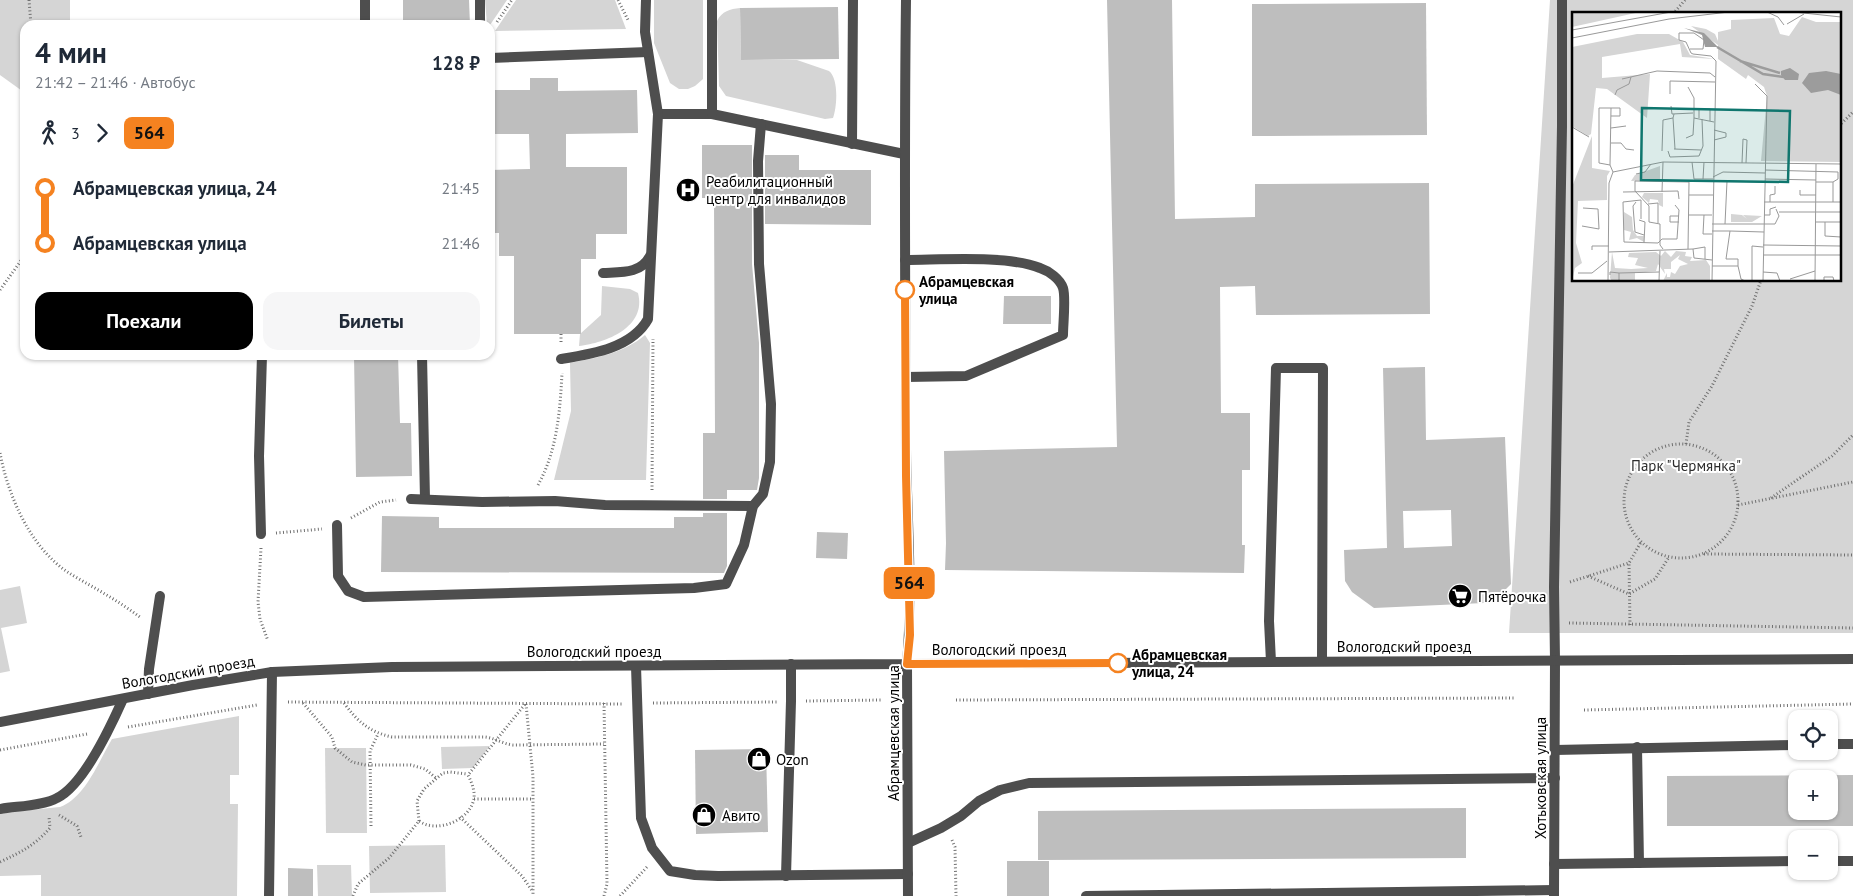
<!DOCTYPE html>
<html lang="ru">
<head>
<meta charset="utf-8">
<style>
  body { margin:0; font-family:"PT Sans",sans-serif; background:#f6f6f7; color:#1f2937; height:100vh; display:flex; flex-direction:column; font-size:19px; white-space:nowrap }
  * { box-sizing:border-box; margin:0 }
  p { font-size:16px; color:#747a83 }
  .icon { flex:none; width:28px; height:28px; fill:none; stroke:currentColor; stroke-width:2; stroke-linecap:round; stroke-linejoin:round }
  .map { position:relative; flex:1; overflow:hidden }
  .drawer { position:absolute; left:20px; top:20px; width:475px; height:340px; display:flex; flex-direction:column; background:#fff; border-radius:15px; box-shadow:0 1px 4px #0004 }
  .drawer>* { flex:none }
  .badge { padding:0 10px; border-radius:8px; font-size:18px; line-height:32px }
  .fabs { position:absolute; left:1788px; top:710px; display:grid; gap:10px }
  .fabs a { display:grid; place-items:center; width:50px; height:50px; border-radius:10px; background:#fff; box-shadow:0 1px 4px #0004; font-size:25px }
  .map>.badge { position:absolute; translate:-50% -50%; box-shadow:0 0 0 2px #fff }
  .legs { display:flex; align-items:center; gap:8px; height:55px; padding:0 15px; font-size:16px }
  .legs p { margin-inline-start:auto }
  .headline { display:flex; align-items:center; justify-content:space-between; height:85px; padding:0 15px }
  h1 { font-size:28px; font-weight:800; line-height:38px }
  .button { display:flex; gap:10px; margin-top:auto; padding:10px 15px }
  .button a { flex:1; height:58px; border-radius:15px; background:#000; color:#fff; font-size:20px; font-weight:800; line-height:58px; text-align:center }
  .button a+a { background:#f6f6f7; color:#1f2937 }
  ul { padding:0 15px; list-style:none }
  li { display:flex; align-items:center; gap:18px; height:55px; font-size:19px }
  li i { display:grid; place-items:center; width:8px; height:100%; margin:0 6px; background:currentColor }
  li i::after { content:''; width:12px; height:12px; margin:-6px; border:4px solid; border-radius:50%; background:#fff }
  li p { margin-inline-start:auto }
  li:first-child i { background:linear-gradient(#0000 50%,currentColor 0) }
  li:last-child i { background:linear-gradient(currentColor 50%,#0000 0) }
  .map>svg:first-child { display:block }
  .green { fill:#d5d5d5; fill-rule:evenodd }
  .building { fill:#bebebe; fill-rule:evenodd }
  .lines { fill:none; stroke-linecap:round; stroke-linejoin:round }
  .path { stroke:#707070; stroke-width:3; stroke-dasharray:1 2.5; stroke-linecap:butt }
  .service { stroke:#4e4e4e; stroke-width:10 }
  .minor { stroke:#4e4e4e; stroke-width:10 }
  .tertiary { stroke:#4e4e4e; stroke-width:10 }
  .line-1-casing { stroke:#fff; stroke-width:11 }
  .line-1 { stroke:#f58220; stroke-width:8 }
  .stop-1-dot { fill:#fff; stroke:#f58220; stroke-width:2.5 }
  .labels { text-anchor:middle; dominant-baseline:central; stroke-width:4; stroke-linejoin:round; paint-order:stroke }
  .poi-label { font-size:15px; fill:#000; stroke:#fff; text-anchor:start }
  .stop-label { font-size:15px; font-weight:bold; fill:#000; stroke:#fff; text-anchor:start }
  .park-label { font-size:15px; fill:#2c2c2c; stroke:#fff }
  .street-label { font-size:15px; fill:#000; stroke:#fff }
  .inset-river { fill:none; stroke:#9c9c9c; stroke-width:2.5 }
  .inset-road { fill:none; stroke:#999; stroke-width:1 }
  .view { fill:#0f766e; fill-opacity:0.15; stroke:#0f766e; stroke-width:2.5 }
  .inset-edge { fill:none; stroke:#000; stroke-width:2.5 }
</style>
</head>
<body>
<div class="map">
<svg width="1853" height="896" viewBox="0 0 1853 896">
  <rect width="100%" height="100%" fill="#fff"/>
  <!-- green -->
  <g class="green">
    <polygon points="0,0 70,0 70,25 25,25 25,93 0,75"/>
    <polygon points="485,0 507,0 490,25 487,25"/>
    <polygon points="516,0 615,0 626,29 495,31"/>
    <polygon points="654,0 703,0 703,79 695,86 688,89 679,89 670,83 654,43"/>
    <path d="M 1550,0 L 1853,0 L 1853,633 L 1509,633 ZM 1573,14 L 1839,14 L 1839,280 L 1573,280 Z"/>
    <path d="M 740,8 L 741,60 L 797,60 L 829,71 C 839,79 837,107 833,118 L 825,119 L 726,96 L 719,86 L 717,21 C 722,11 730,9 740,8 Z"/>
    <path d="M 602,286 L 630,289 L 638,293 C 647,327 606,343 579,346 L 580,334 L 601,315 Z"/>
    <path d="M 645,335 L 650,343 L 646,480 L 554,480 L 571,411 L 570,363 C 596,358 624,353 645,335 Z"/>
    <polygon points="20,586 27,623 1,628 10,671 0,673 0,590"/>
    <path d="M 239,716 L 239,775 L 230,775 L 230,804 L 238,804 L 237,896 L 41,896 L 41,875 L 0,876 L 0,813 L 60,807 C 85,798 99,761 112,739 Z"/>
    <polygon points="490,746 473,768 442,769 441,747"/>
    <polygon points="325,748 366,748 367,833 326,833"/>
    <polygon points="445,845 446,892 370,893 369,846"/>
    <polygon points="317,865 351,865 352,896 318,896"/>
  </g>
  <!-- building -->
  <g class="building">
    <polygon points="403,0 469,0 470,25 403,25"/>
    <polygon points="1107,0 1172,0 1175,219 1255,217 1255,184 1429,183 1430,314 1256,315 1255,286 1220,287 1221,413 1250,413 1250,470 1242,470 1242,545 1245,545 1244,573 945,570 946,543 944,451 1117,447"/>
    <polygon points="1426,3 1427,135 1252,136 1252,4"/>
    <polygon points="838,7 839,59 741,60 740,8"/>
    <polygon points="530,78 558,78 558,91 637,90 638,133 566,134 566,167 627,167 627,234 596,234 596,259 581,259 581,334 514,334 514,256 499,256 499,233 490,233 490,170 530,169 529,134 490,134 490,90 530,90"/>
    <polygon points="702,145 752,145 752,264 759,343 759,478 757,490 727,490 727,499 703,499 703,433 715,433 714,198 702,198"/>
    <polygon points="765,155 799,155 799,170 871,170 871,225 765,224"/>
    <polygon points="1004,296 1051,296 1051,324 1003,324"/>
    <polygon points="354,355 398,355 400,423 411,423 412,476 356,477"/>
    <path d="M 1425,367 L 1426,440 L 1505,437 L 1511,584 L 1498,597 L 1484,603 L 1374,608 L 1352,592 L 1345,581 L 1344,550 L 1387,548 L 1383,368 ZM 1451,510 L 1452,546 L 1404,548 L 1403,511 Z"/>
    <polygon points="703,513 727,513 727,566 724,573 381,572 382,516 439,517 439,528 674,528 674,517 703,517"/>
    <polygon points="817,532 848,533 847,559 816,558"/>
    <polygon points="766,749 768,832 696,834 695,750"/>
    <path d="M 1853,775 L 1853,826 L 1667,826 L 1667,776 ZM 1796,779 L 1829,779 L 1829,811 L 1796,811 Z"/>
    <polygon points="1466,808 1466,858 1038,860 1038,811"/>
    <rect x="1007" y="861" width="42" height="35"/>
    <polygon points="288,868 313,869 313,896 288,896"/>
  </g>
  <g class="lines">
    <!-- path -->
    <g class="path">
      <polyline points="29,0 31,25"/>
      <polyline points="618,0 628,20"/>
      <polyline points="1673,14 1685,0"/>
      <polyline points="497,22 512,0"/>
      <polyline points="1839,126 1853,112"/>
      <polyline points="0,290 25,255"/>
      <polyline points="561,334 561,344"/>
      <polyline points="1686,444 1689,422 1712,386 1752,306 1761,280"/>
      <circle cx="1681" cy="501" r="57"/>
      <path d="M 0,453 C 8,495 29,545 66,571 C 78,579 92,586 105,594 C 117,601 129,609 140,617"/>
      <path d="M 538,485 C 557,451 560,412 562,373"/>
      <polyline points="652,490 653,339"/>
      <polyline points="1771,498 1832,456 1853,435"/>
      <polyline points="1738,505 1853,482"/>
      <polyline points="351,518 380,502 396,500"/>
      <polyline points="276,533 322,529"/>
      <polyline points="261,548 258,602 260,619 268,641"/>
      <polyline points="1704,554 1853,555"/>
      <polyline points="1588,576 1629,594 1655,579 1669,557"/>
      <polyline points="1570,582 1629,563"/>
      <polyline points="1569,623 1853,628"/>
      <polyline points="1630,625 1629,563 1641,542"/>
      <polyline points="956,700 1515,698"/>
      <polyline points="806,701 882,700"/>
      <polyline points="288,702 622,704"/>
      <polyline points="303,703 332,737 335,748 352,762 366,765 411,765 425,769 436,778"/>
      <path d="M 344,703 C 357,721 369,732 392,737 L 485,737 C 495,738 503,744 513,745 L 604,744"/>
      <polyline points="604,703 607,884 604,896"/>
      <polyline points="653,703 777,702"/>
      <polyline points="526,704 533,777 533,896"/>
      <polyline points="1584,710 1853,704"/>
      <polyline points="128,727 257,705"/>
      <polyline points="0,750 87,734"/>
      <polyline points="474,799 533,799"/>
      <polyline points="59,815 77,826 81,837"/>
      <polyline points="460,817 522,876 533,892"/>
      <polyline points="419,821 417,801 424,789 443,773 450,772 467,774"/>
      <polyline points="371,826 370,751 378,734"/>
      <polyline points="952,840 955,847 956,896"/>
      <path d="M 0,862 C 21,852 34,846 50,828 L 49,817"/>
      <path d="M 353,896 L 358,884 L 389,858 L 419,821 C 437,834 471,820 474,798 C 475,790 471,781 468,775 L 526,703"/>
      <polyline points="620,896 647,867"/>
    </g>
    <!-- service -->
    <g class="service">
      <polyline points="365,0 365,25"/>
      <polyline points="480,0 480,25"/>
      <polyline points="646,0 645,32 658,114 712,114 904,154"/>
      <polyline points="712,0 712,114"/>
      <polyline points="490,58 648,52"/>
      <polyline points="852,144 853,0"/>
      <path d="M 905,260 C 941,260 1008,255 1040,268 C 1049,271 1060,279 1063,288 C 1066,297 1063,324 1063,335 L 966,376 L 906,377"/>
      <path d="M 603,273 C 621,272 641,274 650,256"/>
      <polyline points="422,355 425,499"/>
      <path d="M 561,359 C 592,354 632,348 648,319 L 658,114"/>
      <polyline points="411,499 482,502 555,501 605,505 753,506"/>
      <polyline points="337,525 338,576 348,591 364,597 694,588 726,584 744,545 753,506 763,494 770,462 771,404 759,264 758,161 761,124"/>
      <polyline points="261,534 259,456 262,355"/>
      <polyline points="1555,660 1554,587 1562,126 1562,0"/>
      <polyline points="1271,662 1269,621 1276,368 1323,368 1322,661"/>
      <polyline points="636,666 641,818 652,848 670,871 695,875 718,876 908,874"/>
      <polyline points="148,694 149,669 160,596"/>
      <polyline points="1829,744 1853,744"/>
      <polyline points="1637,747 1639,863"/>
      <polyline points="1555,750 1796,745"/>
      <path d="M 0,809 C 17,806 43,806 57,798 C 84,785 111,726 123,699"/>
      <polyline points="908,843 941,828 961,816 979,801 1000,790 1029,783 1555,778"/>
      <polyline points="1829,861 1853,861"/>
      <polyline points="1554,864 1796,861"/>
      <polyline points="786,876 791,701 791,664"/>
      <polyline points="269,896 272,672"/>
      <polyline points="1086,896 1554,890"/>
    </g>
    <!-- minor -->
    <g class="minor">
      <path d="M 0,722 L 193,685 L 272,672 L 392,667 L 907,664 C 913,593 907,521 906,449 C 905,300 904,150 906,0"/>
      <polyline points="1554,896 1555,660"/>
    </g>
    <!-- tertiary -->
    <polyline class="tertiary" points="908,896 907,664 1853,659"/>
  </g>
  <g class="lines">
    <!-- line-1 casing -->
    <g class="line-1-casing">
      <polyline id="line-1" points="905,290 906,476 910,635 907,664 1118,663"/>
    </g>
    <!-- line-1 -->
    <use href="#line-1" class="line-1"/>
  </g>
  <!-- icons -->
  <defs>
    <g id="hospital-disc" transform="scale(1.25)"><circle r="9.5" fill="#000" stroke="#fff"/><path d="M-5-5h3v3.5h4V-5h3V5h-3V1.5h-4V5h-3Z" fill="#fff"/></g>
    <g id="supermarket-disc" transform="scale(1.25)"><circle r="9.5" fill="#000" stroke="#fff"/><path d="M-6-5.5h2.5l.6 2H6L4.5 2H-2.5L-4.4-4H-6ZM-1.5 3.2a1.3 1.3 0 1 0 .1 0ZM3 3.2a1.3 1.3 0 1 0 .1 0Z" fill="#fff"/></g>
    <g id="shop-disc" transform="scale(1.25)"><circle r="9.5" fill="#000" stroke="#fff"/><path d="M-5-2.5h2.3a2.7 3.5 0 0 1 5.4 0H5L5.5 6h-11ZM-1.5-2.5h3a1.5 2.3 0 0 0-3 0Z" fill="#fff"/></g>
  </defs>
  <g fill-rule="evenodd">
    <use href="#hospital-disc" x="688" y="190"/>
    <use href="#supermarket-disc" x="1460" y="596"/>
    <use href="#shop-disc" x="759" y="759"/>
    <use href="#shop-disc" x="704" y="815"/>
  </g>
  <!-- markers -->
  <g class="stop-1-dot">
    <circle cx="905" cy="290" r="9"/>
    <circle cx="1118" cy="663" r="9"/>
  </g>
  <g class="labels">
    <!-- poi labels -->
    <g class="poi-label">
      <text x="706" y="181">Реабилитационный<tspan x="706" dy="17">центр для инвалидов</tspan></text>
      <text x="1478" y="596">Пятёрочка</text>
      <text x="776" y="759">Ozon</text>
      <text x="722" y="815">Авито</text>
    </g>
    <!-- stop labels -->
    <g class="stop-label">
      <text x="919" y="281">Абрамцевская<tspan x="919" dy="17">улица</tspan></text>
      <text x="1132" y="654">Абрамцевская<tspan x="1132" dy="17">улица, 24</tspan></text>
    </g>
    <!-- park labels -->
    <g class="park-label">
      <text x="1686" y="465">Парк "Чермянка"</text>
    </g>
    <!-- street labels -->
    <g class="street-label">
      <text x="1404" y="646">Вологодский проезд</text>
      <text x="999" y="649">Вологодский проезд</text>
      <text x="594" y="651">Вологодский проезд</text>
      <text transform="translate(188 672) rotate(-10)">Вологодский проезд</text>
      <text transform="translate(893 733) rotate(-90)">Абрамцевская улица</text>
      <text transform="translate(1540 778) rotate(-90)">Хотьковская улица</text>
    </g>
  </g>
  <!-- overview -->
  <g transform="translate(1572 12)">
    <rect width="269" height="269" fill="#fff"/>
    <path d="M 0,0 L 68,0 L 0,15 ZM 230,5 L 244,10 L 269,10 L 269,150 L 189,149 L 195,84 L 192,75 L 176,63 L 174,67 L 146,47 L 146,33 L 119,14 L 134,17 L 143,22 L 146,29 L 146,20 L 159,17 L 159,8 L 202,6 L 208,22 L 217,24 ZM 65,22 L 97,22 L 111,30 L 118,43 L 143,47 L 110,45 L 108,32 L 30,45 L 30,66 L 78,62 L 75,106 L 35,77 L 24,76 L 19,122 L 16,124 L 0,114 L 0,35 ZM 20,124 L 20,156 L 38,159 L 35,164 L 35,188 L 6,189 L 4,231 L 10,251 L 3,256 L 0,269 L 0,175 ZM 88,154 L 88,168 L 59,169 L 63,163 ZM 72,181 L 91,181 L 91,195 L 87,193 L 86,188 L 78,187 L 77,191 L 70,185 ZM 52,200 L 60,205 L 61,218 L 65,224 L 72,224 L 72,230 L 65,226 L 57,228 L 59,220 L 52,218 ZM 159,202 L 170,203 L 175,207 L 171,203 L 190,204 L 180,210 L 159,210 ZM 93,239 L 99,245 L 104,239 L 114,240 L 113,244 L 120,245 L 118,249 L 134,248 L 138,254 L 138,269 L 91,269 L 95,261 L 95,265 L 98,265 L 99,260 L 103,262 L 108,254 L 116,252 L 106,247 L 108,243 L 99,250 L 99,257 L 92,257 L 93,262 L 86,252 L 84,259 L 63,261 L 63,269 L 40,269 L 38,266 L 40,240 L 43,256 L 59,257 L 76,256 L 63,253 L 66,246 L 56,245 L 57,241 L 84,240 L 89,244 Z" fill="#d5d5d5"/>
    <path d="M 112,16 L 132,21 L 146,35 L 133,35 L 130,23 ZM 218,56 L 227,62 L 226,68 L 213,68 L 209,63 L 209,59 ZM 254,59 L 269,62 L 269,83 L 256,78 L 239,81 L 230,71 L 237,61 Z" fill="#9c9c9c"/>
    <path class="inset-river" d="M 145,35 L 191,62 L 212,65M 168,49 L 208,61"/>
    <path class="inset-road" d="M 195,0 L 206,5 L 212,13M 222,0 L 269,5M 215,12 L 232,2M 0,18 L 99,0M 0,26 L 97,7 L 157,0M 118,37 L 131,37 L 132,28 L 122,21 L 107,21 L 107,28 L 114,30 L 119,41 L 121,42 L 139,44 L 144,49 L 140,269M 50,67 L 85,59 L 138,61 L 143,65M 183,72 L 195,84 L 191,269M 116,75 L 122,86 L 122,106 L 142,110M 98,82 L 98,69 L 143,70M 43,83 L 45,78 L 57,72 L 59,65M 99,94 L 100,102 L 121,101M 39,96 L 38,153 L 41,160M 101,106 L 103,137M 127,106 L 127,97 L 138,97 L 138,109M 0,115 L 17,125M 39,116 L 54,114M 114,126 L 121,123 L 122,106M 142,128 L 154,125 L 154,121 L 142,118M 39,131 L 49,131 L 54,137 L 62,138M 102,137 L 129,138M 90,139 L 91,108 L 101,106 L 102,102M 96,139 L 98,145 L 127,144 L 131,134 L 130,107M 120,150 L 122,167 L 141,167M 170,151 L 171,127 L 175,128 L 174,151M 38,153 L 27,151 L 27,96 L 48,96 L 48,104 L 39,104M 193,158 L 266,160 L 266,167 L 261,170 L 261,190M 64,162 L 73,160 L 79,152M 141,165 L 151,160 L 193,161M 131,167 L 132,150M 193,167 L 244,168M 244,170 L 261,170M 228,178 L 228,183 L 244,183M 51,180 L 106,179 L 107,187M 90,180 L 91,150M 117,183 L 141,183M 64,190 L 61,194 L 63,220 L 72,223M 192,190 L 269,190M 198,190 L 198,183 L 203,182 L 203,174M 76,192 L 86,191 L 86,211M 207,200 L 269,200M 117,203 L 140,203M 132,203 L 131,222 L 140,222M 192,203 L 198,203 L 198,197 L 204,195M 69,207 L 69,188 L 51,190 L 52,230 L 86,231 L 90,227 L 105,227 L 107,198 L 103,193M 67,208 L 73,210 L 72,231M 107,210 L 98,210 L 98,204 L 107,204M 243,210 L 269,210M 253,210 L 253,224 L 269,225M 140,212 L 203,212 L 207,204 L 204,197M 153,212 L 155,169 L 193,170M 10,214 L 27,217 L 26,197 L 11,196M 140,219 L 158,219 L 154,247 L 166,247 L 166,254 L 140,254M 158,219 L 192,220M 191,233 L 269,234M 91,237 L 88,233 L 88,212 L 77,210 L 77,194 L 63,179 L 63,169 L 117,170 L 116,237M 121,237 L 133,235 L 133,247M 20,238 L 20,234 L 37,234M 37,240 L 121,237 L 122,246 L 140,248M 191,243 L 269,243M 166,254 L 169,267 L 173,269M 191,260 L 205,261 L 208,269M 6,261 L 20,261 L 35,249M 47,261 L 87,260M 38,263 L 38,260 L 47,261 L 47,269M 218,267 L 243,259M 36,269 L 37,171 L 41,160 L 91,150 L 269,152M 87,269 L 88,239M 180,269 L 180,234 L 191,235M 243,269 L 244,152M 252,269 L 252,265 L 261,265 L 262,269"/>
    <path class="view" d="M 70,96 L 218,99 L 216,170 L 69,168 Z"/>
    <rect width="269" height="269" class="inset-edge"/>
  </g>
</svg>
<div class="fabs">
<a><svg class="icon" aria-label="locate" viewBox="0 0 24 24"><circle cx="12" cy="12" r="6"/><path d="M12 2v4M12 18v4M2 12h4M18 12h4"/></svg></a>
<a>+</a>
<a>−</a>
</div>
<b class="badge" style="left:909px;top:583px;background:#f58220;color:#111">564</b>
<section class="drawer">
<div class="headline"><div><h1>4 мин</h1><p>21:42 – 21:46 · Автобус</p></div><b>128 ₽</b></div>
<div class="legs"><svg class="icon" aria-label="walk" viewBox="0 0 24 24"><circle cx="13" cy="4" r="2"/><path d="M13 8l-2 6 4 7M11 14l-3 7M7 12l3-4h3l4 4"/></svg>3<svg class="icon" aria-label="forward" viewBox="0 0 24 24"><path d="M9 5l7 7-7 7"/></svg><b class="badge" style="background:#f58220;color:#111">564</b></div>
<ul>
<li><i style="color:#f58220"></i><b>Абрамцевская улица, 24</b><p>21:45</p></li>
<li><i style="color:#f58220"></i><b>Абрамцевская улица</b><p>21:46</p></li>
</ul>
<div class="button"><a>Поехали</a><a>Билеты</a></div>
</section>
</div>
</body>
</html>
